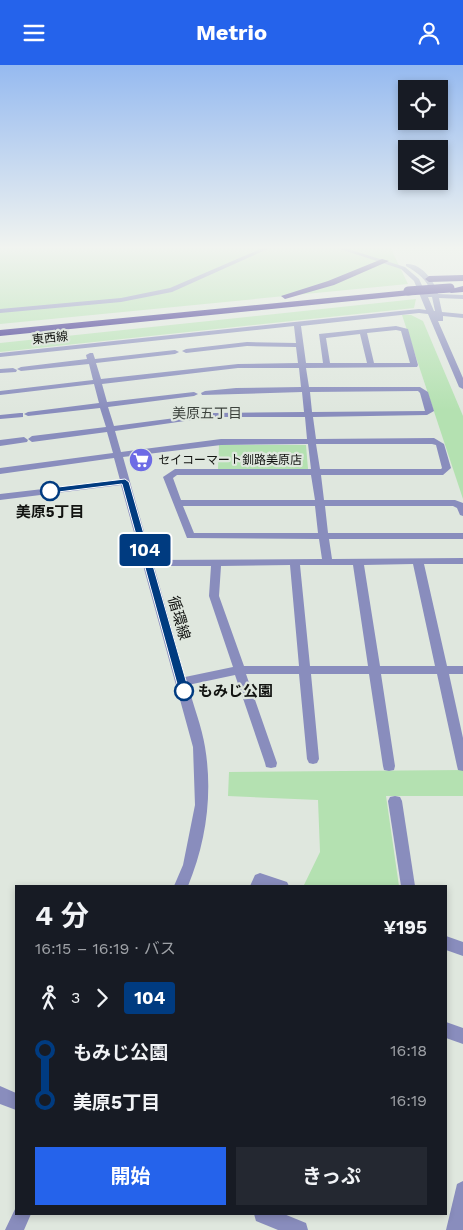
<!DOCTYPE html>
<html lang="ja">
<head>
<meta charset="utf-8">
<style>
  body { margin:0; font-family:"Work Sans","Noto Sans JP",sans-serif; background:#242831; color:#f1f3f6; height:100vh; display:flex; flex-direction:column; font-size:19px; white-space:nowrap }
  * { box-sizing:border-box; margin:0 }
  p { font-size:16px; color:#9ea1a6 }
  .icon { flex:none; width:28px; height:28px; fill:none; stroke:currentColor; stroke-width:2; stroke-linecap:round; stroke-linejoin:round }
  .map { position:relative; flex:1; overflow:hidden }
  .panel { position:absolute; left:15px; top:820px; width:432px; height:330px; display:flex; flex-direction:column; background:#171b24; border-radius:0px; box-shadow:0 2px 8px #0003 }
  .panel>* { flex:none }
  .badge { padding:0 10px; border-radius:4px; font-size:18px; line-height:32px }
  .fabs { position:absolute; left:398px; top:15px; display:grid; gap:10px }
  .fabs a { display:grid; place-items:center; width:50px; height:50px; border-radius:0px; background:#171b24; box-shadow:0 2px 8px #0003; font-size:25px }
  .map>.badge { position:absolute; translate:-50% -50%; box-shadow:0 0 0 2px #fff }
  .legs { display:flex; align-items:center; gap:8px; height:55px; padding:0 20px; font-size:16px }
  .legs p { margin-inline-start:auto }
  .summary { display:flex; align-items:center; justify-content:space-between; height:85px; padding:0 20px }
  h1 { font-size:28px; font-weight:700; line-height:38px }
  .button { display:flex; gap:10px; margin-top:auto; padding:10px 20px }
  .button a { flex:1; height:58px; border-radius:0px; background:#2563eb; color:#fff; font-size:20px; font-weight:700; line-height:58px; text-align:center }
  .button a+a { background:#242831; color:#f1f3f6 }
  ul { padding:0 20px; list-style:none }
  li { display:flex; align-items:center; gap:18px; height:50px; font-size:19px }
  li i { display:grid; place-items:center; width:8px; height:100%; margin:0 6px; background:currentColor }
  li i::after { content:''; width:12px; height:12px; margin:-6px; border:4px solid; border-radius:50%; background:#171b24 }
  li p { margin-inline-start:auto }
  li:first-child i { background:linear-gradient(#0000 50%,currentColor 0) }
  li:last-child i { background:linear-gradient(currentColor 50%,#0000 0) }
  header { display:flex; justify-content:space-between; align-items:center; height:65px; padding:0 20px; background:#2563eb; color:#fff; font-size:22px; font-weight:700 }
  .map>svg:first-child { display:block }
  .green { fill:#b4e1b1 }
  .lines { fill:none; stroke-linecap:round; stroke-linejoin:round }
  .minor { fill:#898dbd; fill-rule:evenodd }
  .highway { fill:#2f2087; fill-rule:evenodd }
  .highway-bridge { stroke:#2f2087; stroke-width:9 }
  .line-1 { fill:#003b80; stroke:#fff }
  .stop-1-dot { fill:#fff; stroke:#003b80; stroke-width:2.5 }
  .labels { text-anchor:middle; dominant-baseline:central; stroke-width:4.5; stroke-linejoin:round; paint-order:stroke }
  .far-street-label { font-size:12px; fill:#121411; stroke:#dfe7de }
  .far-poi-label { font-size:12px; fill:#121411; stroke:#dfe7de; text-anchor:start }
  .far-neighbourhood-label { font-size:14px; fill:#3c423c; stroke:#dfe7de }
  .stop-label { font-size:15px; font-weight:bold; fill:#121411; stroke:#dfe7de }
  .street-label { font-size:15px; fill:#121411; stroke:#dfe7de }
</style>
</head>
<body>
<header><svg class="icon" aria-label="menu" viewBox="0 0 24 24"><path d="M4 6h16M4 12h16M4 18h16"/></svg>Metrio<svg class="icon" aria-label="person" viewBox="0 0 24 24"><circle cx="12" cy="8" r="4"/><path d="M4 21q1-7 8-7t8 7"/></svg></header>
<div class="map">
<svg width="463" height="1165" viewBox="0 0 463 1165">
  <rect width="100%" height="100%" fill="#dfe7de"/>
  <!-- green -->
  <g class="green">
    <polygon points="0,182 390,182 408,219 0,259"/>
    <polygon points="416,234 414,243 0,287 0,278"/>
    <polygon points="402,250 411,250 423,256 463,351 463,434"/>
    <polygon points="219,380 306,380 308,404 218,404"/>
    <polygon points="463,705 463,731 386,731 399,821 304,820 320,787 318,735 228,731 229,707"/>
  </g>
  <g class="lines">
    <!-- minor -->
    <g class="minor">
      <polygon points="265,182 272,182 172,227 121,237 0,248 0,244 121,233 170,223"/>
      <path d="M 334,182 L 342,182 L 405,202 L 419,214 L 426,229 L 431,228 C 427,214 418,208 406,201 L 406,199 C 421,198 434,215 438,229 L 463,230 L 463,234 L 439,233 L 442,247 L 463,249 L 463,253 L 443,251 L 443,256 L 438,256 L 463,313 L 463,324 L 459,322 L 428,249 L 419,248 L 301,261 L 306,298 L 323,298 L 319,269 L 396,261 L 408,264 L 418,300 L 417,302 L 306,303 L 309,322 L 420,322 L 428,327 L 434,346 L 427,350 L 313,352 L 316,374 L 434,373 L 444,379 L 451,403 L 443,410 L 321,410 L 324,435 L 455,435 L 463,438 L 463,451 L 460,450 L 457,443 L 453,441 L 325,441 L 328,468 L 463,468 L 463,474 L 329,474 L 332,494 L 463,493 L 463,499 L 424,499 L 447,601 L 463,601 L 463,609 L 449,609 L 463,673 L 463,706 L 458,705 L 457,701 L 437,609 L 381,609 L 395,701 L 394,705 L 389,706 L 384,705 L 383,701 L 369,609 L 311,609 L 319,694 L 317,698 L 313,699 L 309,698 L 307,694 L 299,609 L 246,609 L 277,698 L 276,702 L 271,703 L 266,702 L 265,698 L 235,610 L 188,620 C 193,640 202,662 205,682 C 213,729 206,778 188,821 L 174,821 L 183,800 L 195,740 L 193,682 L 121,420 L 0,435 L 0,429 L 120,415 L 114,393 L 0,409 L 0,403 L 113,388 L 107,367 L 32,377 L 28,374 L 32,371 L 106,362 L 100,343 L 28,351 L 24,349 L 28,347 L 99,338 L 94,319 L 0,330 L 0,326 L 93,315 L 89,299 L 21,306 L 17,304 L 21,302 L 87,294 L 86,290 L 90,288 L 93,288 L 95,294 L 175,285 L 179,287 L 175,289 L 96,298 L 101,314 L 238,299 L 298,298 L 296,282 L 247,281 L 186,288 L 182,286 L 186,284 L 247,277 L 296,278 L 294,261 L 0,292 L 0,288 L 419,244 L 426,245 L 414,216 L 401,204 ZM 428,232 L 432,232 L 435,246 L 434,246 ZM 396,265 L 401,266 L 410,298 L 374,298 L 367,268 ZM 360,269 L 367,298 L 330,298 L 326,273 ZM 238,303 L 299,303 L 301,322 L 236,323 L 205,326 L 201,328 L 202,330 L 302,327 L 304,347 L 215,348 L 212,348 L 212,352 L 305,352 L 307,374 L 221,374 L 121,387 L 115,366 L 206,353 L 210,351 L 206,349 L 114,361 L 108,342 L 194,331 L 198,329 L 194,327 L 107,337 L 102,319 ZM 418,326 L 420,328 L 425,346 L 312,347 L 310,327 ZM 308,379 L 311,404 L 175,404 L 163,412 L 187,473 L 319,474 L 322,494 L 152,495 L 123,392 L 221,380 ZM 316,379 L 432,379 L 436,380 L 442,403 L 441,404 L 320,404 ZM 177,410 L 311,410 L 315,435 L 181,435 L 173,413 ZM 183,441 L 315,441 L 318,468 L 194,468 ZM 413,499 L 435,601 L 380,601 L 364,500 ZM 290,500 L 299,601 L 244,601 L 219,531 L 221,501 ZM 300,500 L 353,500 L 368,601 L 310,601 ZM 154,501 L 211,501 L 209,531 L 233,602 L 185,612 Z"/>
      <polygon points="13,303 17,305 16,307 0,308 0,304"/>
      <polygon points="20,348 23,348 23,352 0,354 0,350"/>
      <polygon points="24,372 28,375 27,377 0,381 0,375"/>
      <polygon points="395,731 400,732 402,736 415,821 401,821 388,736 390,732"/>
      <polygon points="260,808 287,817 289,821 250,821 255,810"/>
      <polygon points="446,871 463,877 463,891 446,885"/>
      <polygon points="446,957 463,963 463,979 446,973"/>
      <polygon points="0,1021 16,1028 16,1045 0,1039"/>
      <polygon points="463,1116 463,1165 446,1165 457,1119"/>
      <polygon points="16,1142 16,1149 31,1149 24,1165 5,1165"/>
      <polygon points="254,1149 284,1149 306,1158 308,1165 278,1165 256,1156"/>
    </g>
    <!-- highway -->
    <g class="highway">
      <polygon points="382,194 389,196 334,220 285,234 281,231 328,216"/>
      <polygon points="463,210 463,216 429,217 425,214 429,211"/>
      <polygon points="463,221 463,227 451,228 447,225"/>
      <polygon points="409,225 413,228 412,230 0,271 0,265"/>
    </g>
    <!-- highway-bridge -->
    <polyline class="highway-bridge" points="408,226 450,223"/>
  </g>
  <!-- sky -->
  <linearGradient id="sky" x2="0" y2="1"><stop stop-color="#96baf0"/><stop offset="0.53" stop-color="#f1f4f0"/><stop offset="1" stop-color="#f1f4f0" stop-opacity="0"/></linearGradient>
  <rect width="463" height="345" fill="url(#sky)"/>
  <!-- line-1 -->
  <polygon class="line-1" points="125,414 129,417 189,626 184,630 179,626 122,419 50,428 47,426 50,423"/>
  <!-- icons -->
  <defs>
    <g id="supermarket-disc" transform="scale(1.25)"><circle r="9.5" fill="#6d6be5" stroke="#dfe7de"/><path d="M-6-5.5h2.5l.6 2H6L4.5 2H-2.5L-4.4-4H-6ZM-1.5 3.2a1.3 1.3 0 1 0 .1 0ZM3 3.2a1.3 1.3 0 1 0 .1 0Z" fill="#fff"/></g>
  </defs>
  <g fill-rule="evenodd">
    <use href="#supermarket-disc" x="141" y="395"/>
  </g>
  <!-- markers -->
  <g class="stop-1-dot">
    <circle cx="50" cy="426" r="9"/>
    <circle cx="184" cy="626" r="9"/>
  </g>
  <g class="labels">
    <!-- far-street labels -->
    <g class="far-street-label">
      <text transform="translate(50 273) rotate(-6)">東西線</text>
    </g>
    <!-- far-poi labels -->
    <g class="far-poi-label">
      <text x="158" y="395">セイコーマート釧路美原店</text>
    </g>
    <!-- far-neighbourhood labels -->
    <g class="far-neighbourhood-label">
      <text x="207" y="348">美原五丁目</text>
    </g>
    <!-- stop labels -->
    <g class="stop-label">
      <text x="50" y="447">美原5丁目</text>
      <text x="198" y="626" text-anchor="start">もみじ公園</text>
    </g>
    <!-- street labels -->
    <g class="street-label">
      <text transform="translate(179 553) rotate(74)">循環線</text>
    </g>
  </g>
</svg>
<div class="fabs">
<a><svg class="icon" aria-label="locate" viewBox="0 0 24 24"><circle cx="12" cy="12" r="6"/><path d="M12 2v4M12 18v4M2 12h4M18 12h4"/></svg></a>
<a><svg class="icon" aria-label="layers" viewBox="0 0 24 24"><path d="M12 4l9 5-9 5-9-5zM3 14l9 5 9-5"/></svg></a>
</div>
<b class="badge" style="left:145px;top:485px;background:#003b80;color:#fff">104</b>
<section class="panel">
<div class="summary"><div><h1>4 分</h1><p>16:15 – 16:19 · バス</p></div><b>¥195</b></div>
<div class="legs"><svg class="icon" aria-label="walk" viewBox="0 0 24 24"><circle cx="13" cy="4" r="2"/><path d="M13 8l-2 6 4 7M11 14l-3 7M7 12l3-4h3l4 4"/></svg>3<svg class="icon" aria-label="forward" viewBox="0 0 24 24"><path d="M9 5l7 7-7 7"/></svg><b class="badge" style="background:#003b80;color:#fff">104</b></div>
<ul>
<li><i style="color:#003b80"></i><b>もみじ公園</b><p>16:18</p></li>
<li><i style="color:#003b80"></i><b>美原5丁目</b><p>16:19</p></li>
</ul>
<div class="button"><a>開始</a><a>きっぷ</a></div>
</section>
</div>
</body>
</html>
